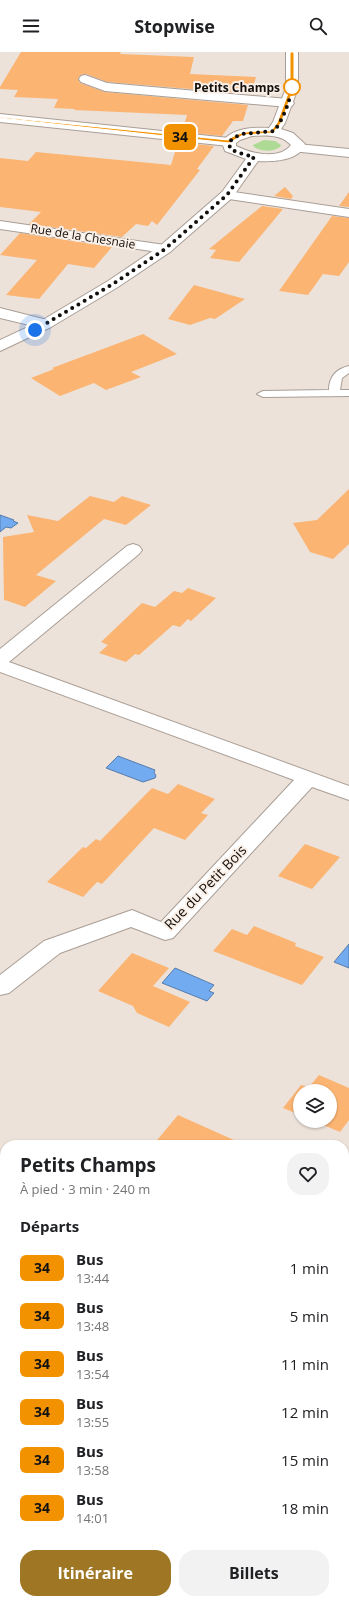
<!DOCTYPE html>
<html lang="fr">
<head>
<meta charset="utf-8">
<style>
  body { margin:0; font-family:"Open Sans",sans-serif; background:#f2f2f2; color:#202124; height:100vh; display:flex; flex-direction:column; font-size:15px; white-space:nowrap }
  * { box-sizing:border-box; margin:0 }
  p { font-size:13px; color:#757577 }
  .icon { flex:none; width:22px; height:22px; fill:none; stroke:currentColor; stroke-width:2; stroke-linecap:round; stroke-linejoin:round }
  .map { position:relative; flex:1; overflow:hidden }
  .details { position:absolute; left:0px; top:1088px; width:349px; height:464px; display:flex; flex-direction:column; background:#fff; border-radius:16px 16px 0 0; box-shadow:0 1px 3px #0004 }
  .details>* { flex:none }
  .badge { padding:0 8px; border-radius:6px; font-size:14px; line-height:26px }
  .tools { position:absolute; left:293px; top:1032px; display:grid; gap:8px }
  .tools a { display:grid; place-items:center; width:44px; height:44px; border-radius:50%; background:#fff; box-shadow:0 1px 3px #0004; font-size:20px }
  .you { position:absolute; width:20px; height:20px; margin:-10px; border:3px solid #fff; border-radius:50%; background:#1a73e8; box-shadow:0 0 0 6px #1a73e833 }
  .map>.badge { position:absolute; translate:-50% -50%; box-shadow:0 0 0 2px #fff }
  h2 { padding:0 20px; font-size:15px; line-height:36px }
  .round { display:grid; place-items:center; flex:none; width:42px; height:42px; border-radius:16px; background:#f2f2f2 }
  .headline { display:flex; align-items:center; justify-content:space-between; height:68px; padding:0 20px }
  h1 { font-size:19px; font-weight:700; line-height:30px }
  .cta { display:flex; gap:8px; margin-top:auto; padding:8px 20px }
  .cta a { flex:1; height:46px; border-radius:16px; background:#9e7624; color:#fff; font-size:16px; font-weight:700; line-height:46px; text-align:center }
  .cta a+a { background:#f2f2f2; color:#202124 }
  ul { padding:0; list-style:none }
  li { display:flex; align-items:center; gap:12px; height:48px; padding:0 20px }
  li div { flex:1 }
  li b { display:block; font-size:15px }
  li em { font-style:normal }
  li .badge { min-width:44px; font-weight:700; text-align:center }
  header { display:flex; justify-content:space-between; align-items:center; height:52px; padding:0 20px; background:#fff; font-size:18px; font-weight:700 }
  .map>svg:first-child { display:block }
  .green { fill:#addb95 }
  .forest { fill:#80b166 }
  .water { fill:#72abf0; stroke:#567cac }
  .building { fill:#fbb472 }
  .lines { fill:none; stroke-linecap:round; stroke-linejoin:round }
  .service-casing { stroke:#a99e96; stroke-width:2 }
  .minor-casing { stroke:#a99e96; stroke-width:2 }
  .tertiary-casing { stroke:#a99e96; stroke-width:2 }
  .service { fill:#fff; fill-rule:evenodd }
  .minor { fill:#fff; fill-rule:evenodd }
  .tertiary { fill:#fff; fill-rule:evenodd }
  .line { fill:#f39200; stroke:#fff }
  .walk { stroke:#130f0c; stroke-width:4; stroke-dasharray:0 7.2 }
  .stop-dot { fill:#fff; stroke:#f39200; stroke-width:2 }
  .labels { text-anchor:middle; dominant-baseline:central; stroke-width:4; stroke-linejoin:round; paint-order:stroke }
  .far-stop-label { font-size:12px; font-weight:bold; fill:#130f0c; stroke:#faefe6; text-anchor:end }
  .far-street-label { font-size:12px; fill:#130f0c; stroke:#faefe6 }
  .street-label { font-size:14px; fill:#130f0c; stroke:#faefe6 }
</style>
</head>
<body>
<header><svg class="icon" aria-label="menu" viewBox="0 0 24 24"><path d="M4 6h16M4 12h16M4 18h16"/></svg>Stopwise<svg class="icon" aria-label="search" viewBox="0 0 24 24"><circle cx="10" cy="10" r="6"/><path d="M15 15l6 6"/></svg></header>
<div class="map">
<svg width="349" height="1552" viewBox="0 0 349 1552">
  <rect width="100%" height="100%" fill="#ede2d9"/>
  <!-- green -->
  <path class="green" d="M 264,88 L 275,89 L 281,93 L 280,95 C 273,100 262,100 254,95 L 253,93 Z"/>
  <!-- forest -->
  <polygon class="forest" points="0,1500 5,1508 5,1547 30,1547 34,1552 0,1552"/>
  <!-- water -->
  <g class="water">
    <polygon points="0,463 14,468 13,469 18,471 11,476 6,475 0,480"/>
    <polygon points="118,704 155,718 154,720 156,724 155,726 143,730 106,716"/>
    <polygon points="349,892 349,916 334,910"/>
    <polygon points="175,916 214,933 209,939 214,941 207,949 162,931"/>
  </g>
  <!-- building -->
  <g class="building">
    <polygon points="21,0 121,0 120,2 194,5 190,22 256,25 251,42 107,30 86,22 81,23 78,26 80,31 105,40 248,53 243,69 233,69 222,84 182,80 187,63 74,58 75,57 54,56 58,47 14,45 18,38 0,37 0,35"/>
    <polygon points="178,90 214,94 197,117 200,118 157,173 152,169 148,174 136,172 122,185 29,172 41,160 0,155 0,106 28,109 36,100 171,113"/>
    <polygon points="285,135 293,144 291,147 274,144"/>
    <polygon points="349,140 349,155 339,154"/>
    <polygon points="262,154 283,157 239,210 210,206 216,198 209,197"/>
    <polygon points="332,164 349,166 349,210 339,224 323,222 308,243 279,239"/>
    <polygon points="20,181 112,195 94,216 68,212 39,247 6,243 37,208 0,203"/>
    <polygon points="194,233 245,247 215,267 210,266 190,273 168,267"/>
    <polygon points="143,282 177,302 131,320 141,325 106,338 94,331 60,344 31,326 54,317 52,316"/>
    <polygon points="349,437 349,492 333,507 310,500 293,471 317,468"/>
    <polygon points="90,444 114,450 122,444 151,453 126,473 104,467 36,523 56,529 25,555 5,548 4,549 3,485 34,480 27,463 58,469"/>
    <polygon points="188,536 216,546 191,569 188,567 180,575 173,573 139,603 135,602 126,610 99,601 108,593 101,590 142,551 155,555 174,539 182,541"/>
    <polygon points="178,732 215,747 201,761 208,763 185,788 154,776 102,832 97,830 83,845 47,830 83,795 86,796 96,787 100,789 152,736 168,742"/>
    <polygon points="305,792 340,805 312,837 278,824"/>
    <polygon points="254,874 296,891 295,894 324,905 302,933 213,899 232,877 247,883"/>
    <polygon points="132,901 169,916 153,934 190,950 169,975 137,961 133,954 98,939"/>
    <polygon points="319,1023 349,1036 349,1068 340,1080 314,1069 330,1069 330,1039 300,1039 300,1063 283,1056 301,1033 309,1035"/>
    <polygon points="178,1063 245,1093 153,1093"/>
  </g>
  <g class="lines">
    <!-- service casing -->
    <g class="service-casing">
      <path id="service" d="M 349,314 L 349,321 L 342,326 L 340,338 L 349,338 L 349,344 L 263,345 L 257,342 L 263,339 L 329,338 C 329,325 336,317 349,314 Z"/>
    </g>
    <!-- minor casing -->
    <g class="minor-casing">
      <g id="minor">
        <polygon points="85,23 107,31 288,47 292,48 294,51 292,54 288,55 105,39 81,30 79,27 81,24"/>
        <polygon points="0,62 229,86 234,87 236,90 234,93 229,94 0,70"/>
        <polygon points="297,92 349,97 349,105 292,99 290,96 292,93"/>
        <polygon points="227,139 349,157 349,165 222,146 220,143 222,140"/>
        <polygon points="0,169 165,193 170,194 172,197 170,200 165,201 0,177"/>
        <polygon points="0,256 51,269 54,272 51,275 46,277 0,266"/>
        <polygon points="133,492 139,494 142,498 139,502 9,610 349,734 349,748 312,735 173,886 165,888 131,875 60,901 9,941 0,943 0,923 44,889 132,858 161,870 294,728 0,620 0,597 127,494"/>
        <polygon points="211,1547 243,1547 244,1552 212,1552"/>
      </g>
    </g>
    <!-- tertiary casing -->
    <g class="tertiary-casing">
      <path id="tertiary" d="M 286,0 L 298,0 L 298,36 L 285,71 L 281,77 L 293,81 L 305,92 C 300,109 272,110 258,109 L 232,146 L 170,200 L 118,235 L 51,275 L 0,299 L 0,288 L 41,269 L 108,229 L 160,194 L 222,140 L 246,107 L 225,99 L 222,90 C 232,76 254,75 269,76 L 273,70 L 286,36 ZM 252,84 C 266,83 281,82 291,93 C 280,108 251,102 236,94 L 236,91 L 240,88 Z"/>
    </g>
    <!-- service -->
    <use href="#service" class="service"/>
    <!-- minor -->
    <use href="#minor" class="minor"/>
    <!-- tertiary -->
    <use href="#tertiary" class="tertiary"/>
  </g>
  <!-- line -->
  <path class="line" d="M 290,0 L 294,0 L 294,36 L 281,71 L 273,81 L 243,83 L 229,91 L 0,66 L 0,65 L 228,88 C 240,78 256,79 271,79 L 277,71 L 290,36 Z"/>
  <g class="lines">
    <!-- walk -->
    <path class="walk" d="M 35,278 L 113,232 L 165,197 L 227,143 L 254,105 L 236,100 L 230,96 L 229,90 L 235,85 L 242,82 L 274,79 C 283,68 290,49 292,35"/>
  </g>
  <!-- markers -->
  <circle class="stop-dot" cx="292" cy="35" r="8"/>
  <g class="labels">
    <!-- far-stop labels -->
    <g class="far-stop-label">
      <text x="280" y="35">Petits Champs</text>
    </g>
    <!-- far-street labels -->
    <g class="far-street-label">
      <text transform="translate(83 184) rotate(9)">Rue de la Chesnaie</text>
    </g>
    <!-- street labels -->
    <g class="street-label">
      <text transform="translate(205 835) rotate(-46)">Rue du Petit Bois</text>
    </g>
  </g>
</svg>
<div class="tools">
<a><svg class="icon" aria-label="layers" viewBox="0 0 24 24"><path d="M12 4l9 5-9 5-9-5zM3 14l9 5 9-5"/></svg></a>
</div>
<div class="you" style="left:35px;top:278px"></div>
<b class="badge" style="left:180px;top:85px;background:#f39200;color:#111">34</b>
<section class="details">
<div class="headline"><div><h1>Petits Champs</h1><p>À pied · 3 min · 240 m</p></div><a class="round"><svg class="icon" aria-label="heart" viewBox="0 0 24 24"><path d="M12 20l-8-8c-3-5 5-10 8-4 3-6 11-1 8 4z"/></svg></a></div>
<h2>Départs</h2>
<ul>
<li><span class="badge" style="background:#f39200;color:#111">34</span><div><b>Bus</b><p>13:44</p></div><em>1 min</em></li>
<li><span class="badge" style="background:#f39200;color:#111">34</span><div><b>Bus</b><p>13:48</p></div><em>5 min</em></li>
<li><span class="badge" style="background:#f39200;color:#111">34</span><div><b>Bus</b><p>13:54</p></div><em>11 min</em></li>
<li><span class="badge" style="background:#f39200;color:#111">34</span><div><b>Bus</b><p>13:55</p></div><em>12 min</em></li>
<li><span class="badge" style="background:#f39200;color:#111">34</span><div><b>Bus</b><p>13:58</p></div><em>15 min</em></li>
<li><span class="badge" style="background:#f39200;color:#111">34</span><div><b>Bus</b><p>14:01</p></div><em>18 min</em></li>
</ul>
<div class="cta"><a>Itinéraire</a><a>Billets</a></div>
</section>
</div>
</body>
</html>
